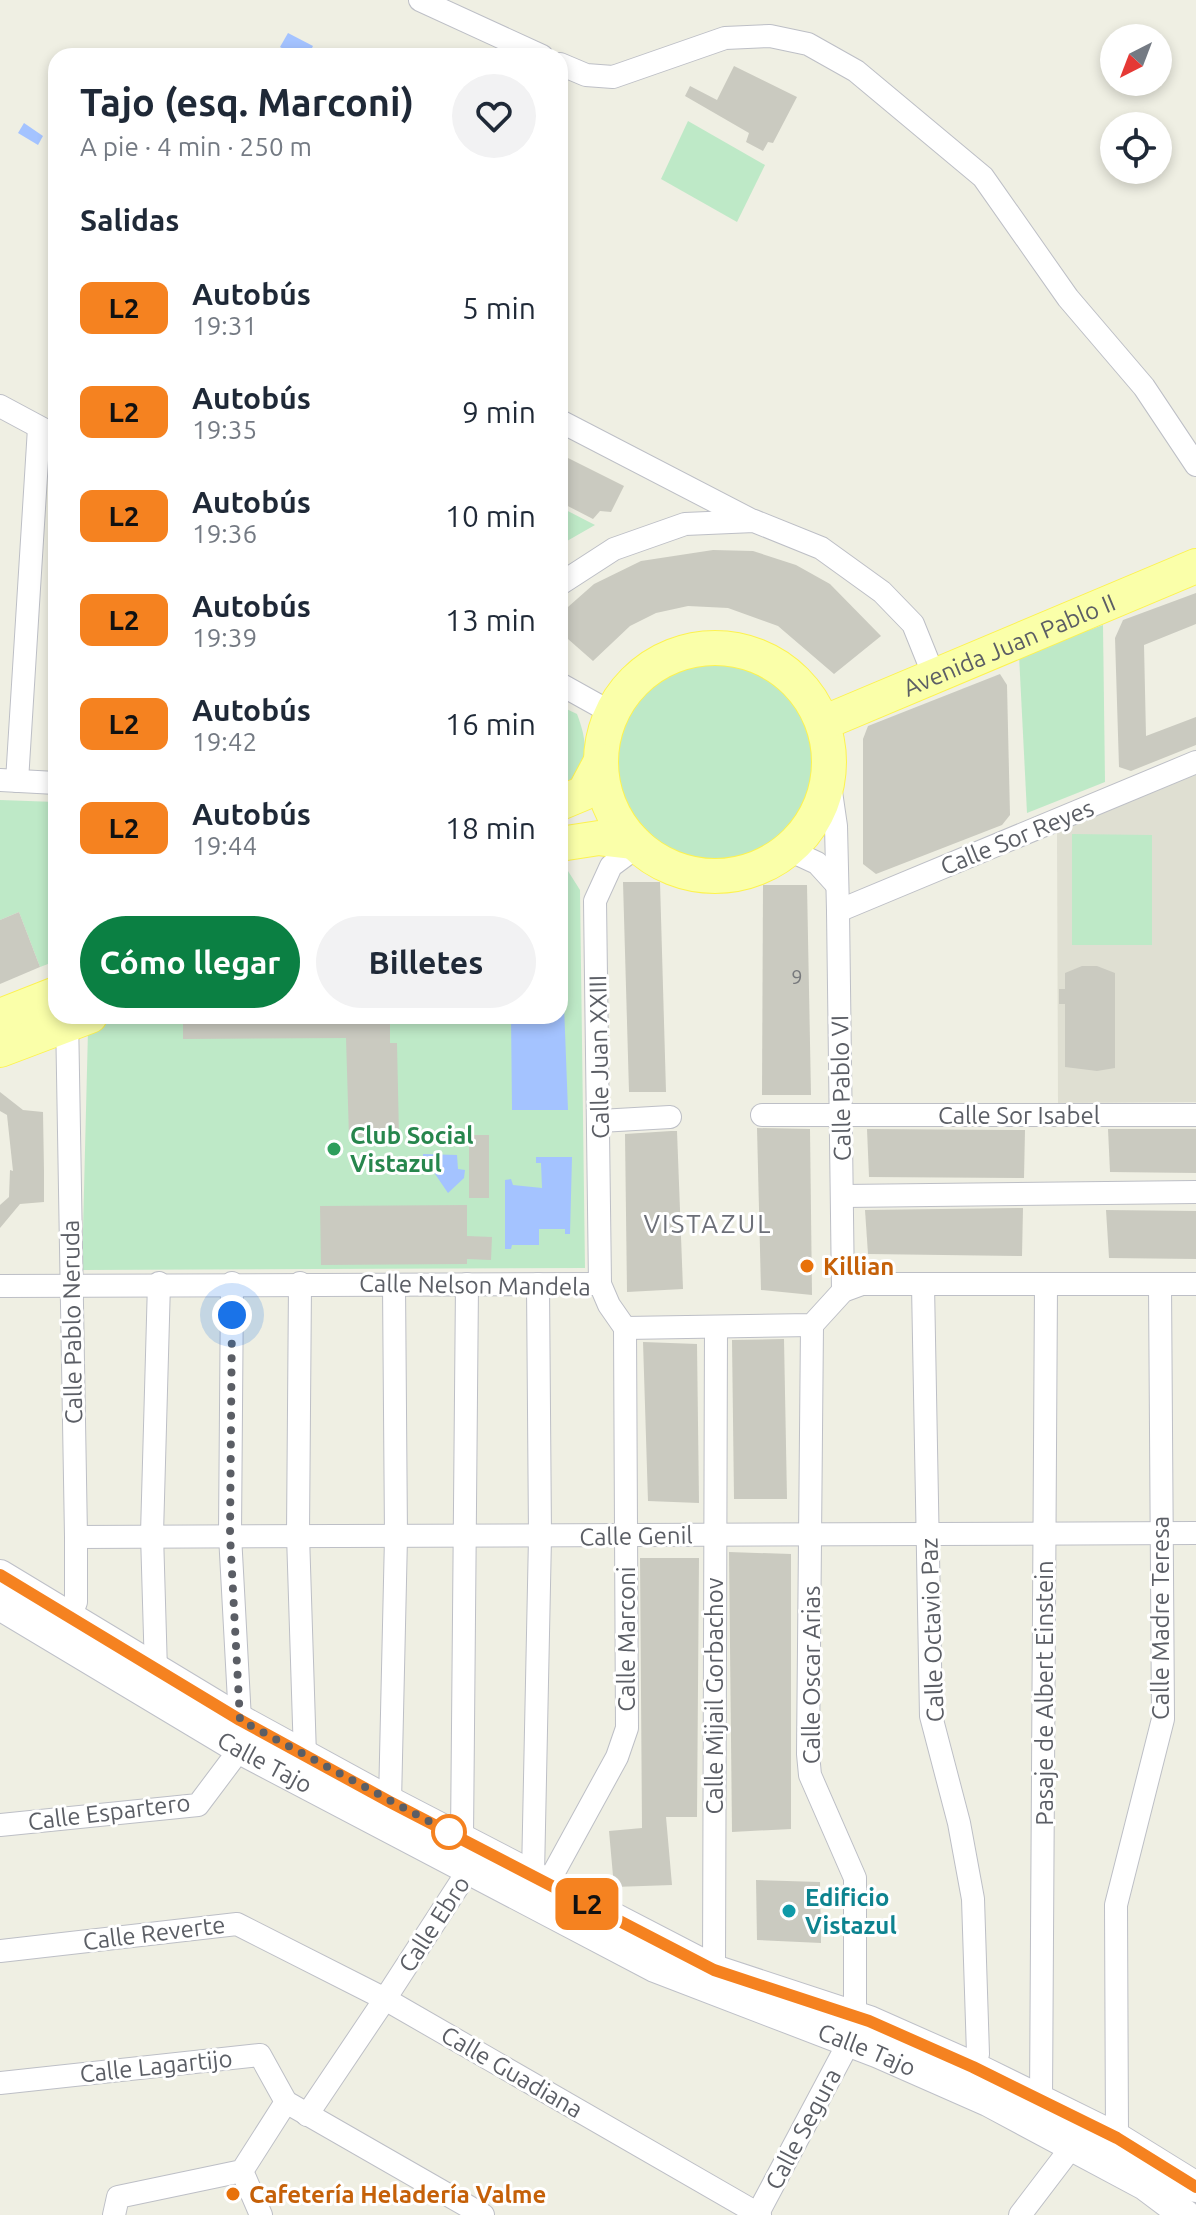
<!DOCTYPE html>
<html lang="es">
<head>
<meta charset="utf-8">
<style>
  body { margin:0; font-family:Ubuntu,sans-serif; background:#f2f2f3; color:#1f2937; height:100vh; display:flex; flex-direction:column; font-size:30px; white-space:nowrap }
  * { box-sizing:border-box; margin:0 }
  p { font-size:26px; color:#747a83 }
  .icon { flex:none; width:44px; height:44px; fill:none; stroke:currentColor; stroke-width:2; stroke-linecap:round; stroke-linejoin:round }
  .map { position:relative; flex:1; overflow:hidden }
  .sheet { position:absolute; left:48px; top:48px; width:520px; height:976px; display:flex; flex-direction:column; background:#fff; border-radius:24px; box-shadow:0 4px 12px #0003 }
  .sheet>* { flex:none }
  .badge { padding:0 16px; border-radius:12px; font-size:28px; line-height:52px }
  .needle { width:52px; rotate:222deg }
  .tools { position:absolute; left:1100px; top:24px; display:grid; gap:16px }
  .tools a { display:grid; place-items:center; width:72px; height:72px; border-radius:50%; background:#fff; box-shadow:0 4px 12px #0003; font-size:40px }
  .you { position:absolute; width:40px; height:40px; margin:-20px; border:6px solid #fff; border-radius:50%; background:#1a73e8; box-shadow:0 0 0 12px #1a73e833 }
  .map>.badge { position:absolute; translate:-50% -50%; box-shadow:0 0 0 4px #fff }
  h2 { padding:0 32px; font-size:30px; line-height:72px }
  .round { display:grid; place-items:center; flex:none; width:84px; height:84px; border-radius:42px; background:#f2f2f3 }
  .headline { display:flex; align-items:center; justify-content:space-between; height:136px; padding:0 32px }
  h1 { font-size:38px; font-weight:700; line-height:60px }
  .action { display:flex; gap:16px; margin-top:auto; padding:16px 32px }
  .action a { flex:1; height:92px; border-radius:48px; background:#0b8043; color:#fff; font-size:32px; font-weight:700; line-height:92px; text-align:center }
  .action a+a { background:#f2f2f3; color:#1f2937 }
  ul { padding:0; list-style:none }
  li { display:flex; align-items:center; gap:24px; height:104px; padding:0 32px }
  li div { flex:1 }
  li b { display:block; font-size:30px }
  li em { font-style:normal }
  li .badge { min-width:88px; font-weight:700; text-align:center }
  .map>svg:first-child { display:block }
  .education { fill:#dfdfd2 }
  .green { fill:#bee9c7 }
  .water { fill:#a4c3ff }
  .building { fill:#cacac0 }
  .lines { fill:none; stroke-linecap:round; stroke-linejoin:round }
  .street-casing { stroke:#bdbfc6; stroke-width:24 }
  .secondary-casing { stroke:#bec0c8; stroke-width:32 }
  .primary-casing { stroke:#fdf34f; stroke-width:36 }
  .street { stroke:#fff; stroke-width:22 }
  .secondary { stroke:#fff; stroke-width:30 }
  .primary { stroke:#faffa9; stroke-width:34 }
  .line-casing { stroke:#fff; stroke-width:18 }
  .line { stroke:#f58220; stroke-width:12 }
  .walk { stroke:#5b5e65; stroke-width:8; stroke-dasharray:0 14.4 }
  .leisure-dot { fill:#2e9e5b; stroke:#fff; stroke-width:3 }
  .food-dot { fill:#e8710a; stroke:#fff; stroke-width:3 }
  .stop-dot { fill:#fff; stroke:#f58220; stroke-width:4 }
  .culture-dot { fill:#0f9aa8; stroke:#fff; stroke-width:3 }
  .labels { text-anchor:middle; dominant-baseline:central; stroke-width:6; stroke-linejoin:round; paint-order:stroke }
  .number-label { font-size:20px; fill:#77797c }
  .street-label { font-size:24px; fill:#5b5e65; stroke:#fff }
  .leisure-label { font-size:24px; font-weight:bold; fill:#27864d; stroke:#fff; text-anchor:start }
  .food-label { font-size:24px; font-weight:bold; fill:#c56008; stroke:#fff; text-anchor:start }
  .culture-label { font-size:24px; font-weight:bold; fill:#0d838f; stroke:#fff; text-anchor:start }
  .neighbourhood-label { font-size:26px; letter-spacing:2px; fill:#6c6f78; stroke:#fff }
</style>
</head>
<body>
<div class="map">
<svg width="1196" height="2215" viewBox="0 0 1196 2215">
  <rect width="100%" height="100%" fill="#efefe3"/>
  <!-- education -->
  <polygon class="education" points="1196,772 1196,1102 1058,1103 1057,829"/>
  <!-- green -->
  <g class="green">
    <polygon points="688,121 765,165 737,222 661,179"/>
    <polygon points="560,507 595,525 560,545"/>
    <polygon points="1103,625 1105,782 1027,813 1019,655"/>
    <circle cx="715" cy="762" r="113"/>
    <path d="M 560,706 L 577,714 C 589,745 590,772 560,791 Z"/>
    <polygon points="0,800 56,802 56,961 40,967 19,912 0,920"/>
    <polygon points="1072,834 1152,835 1152,945 1072,945"/>
    <polygon points="560,871 568,871 580,890 585,1268 82,1270 88,1030 127,1016 560,1016"/>
  </g>
  <!-- water -->
  <g class="water">
    <polygon points="288,33 313,46 308,56 296,56 280,47"/>
    <polygon points="24,123 43,136 38,145 18,133"/>
    <polygon points="560,979 563,979 568,1110 512,1110 511,1016 560,1016"/>
    <polygon points="423,1154 457,1155 458,1169 465,1170 464,1178 448,1193 433,1171 422,1170"/>
    <polygon points="536,1157 572,1157 570,1234 565,1234 565,1229 539,1229 539,1245 512,1245 511,1249 505,1249 505,1180 511,1179 513,1185 542,1188 541,1163 536,1163"/>
  </g>
  <!-- building -->
  <g class="building">
    <polygon points="734,66 797,97 773,143 768,142 763,151 746,142 749,133 685,96 690,86 717,100"/>
    <polygon points="560,454 624,486 611,512 600,511 593,519 560,502"/>
    <polygon points="713,550 753,551 796,565 830,584 881,636 834,674 778,626 728,608 688,606 656,613 630,626 593,661 560,632 560,614 594,584 641,561"/>
    <polygon points="1196,593 1196,624 1144,645 1146,736 1196,717 1196,745 1131,771 1119,767 1115,638 1123,620"/>
    <polygon points="1000,674 1007,685 1010,815 1002,825 876,874 863,864 863,739 868,726"/>
    <polygon points="623,882 660,882 666,1092 629,1092"/>
    <polygon points="763,885 807,885 811,1095 762,1095"/>
    <polygon points="19,912 40,967 0,984 0,920"/>
    <polygon points="1082,966 1097,966 1115,973 1115,1068 1097,1071 1065,1067 1065,1004 1059,1004 1059,989 1065,989 1065,973"/>
    <polygon points="183,1016 390,1016 390,1043 397,1043 399,1136 349,1137 346,1038 183,1039"/>
    <polygon points="0,1092 23,1110 43,1112 44,1171 44,1202 20,1204 0,1228 0,1205 9,1197 10,1170 13,1171 7,1115 0,1111"/>
    <polygon points="757,1128 810,1129 812,1295 761,1290"/>
    <polygon points="867,1129 1025,1130 1024,1178 869,1177"/>
    <polygon points="1108,1129 1196,1129 1196,1173 1110,1172"/>
    <polygon points="671,1131 677,1131 683,1289 627,1292 625,1134"/>
    <rect x="469" y="1135" width="20" height="63"/>
    <polygon points="467,1205 467,1236 492,1237 491,1260 467,1259 467,1264 321,1265 320,1206"/>
    <polygon points="1023,1208 1022,1256 868,1254 865,1210"/>
    <polygon points="1106,1210 1196,1211 1196,1259 1109,1258"/>
    <polygon points="784,1339 787,1499 734,1499 732,1340"/>
    <polygon points="643,1342 697,1344 699,1503 648,1501"/>
    <polygon points="729,1552 791,1554 791,1829 732,1832"/>
    <polygon points="640,1558 699,1558 697,1817 666,1817 672,1885 614,1887 609,1831 642,1828"/>
    <polygon points="756,1880 820,1882 821,1943 757,1940"/>
  </g>
  <g class="lines">
    <!-- street casing -->
    <g class="street-casing">
      <g id="street">
        <polyline points="420,0 542,56"/>
        <polyline points="560,64 586,75 613,77 725,38 770,36 808,44 856,71 983,177 1068,298 1144,387 1196,465"/>
        <polyline points="0,406 56,436"/>
        <polyline points="560,421 753,521"/>
        <polyline points="560,584 614,549 685,524 754,521 821,548 882,592 913,624 934,676"/>
        <polyline points="560,684 612,713"/>
        <polyline points="829,778 836,826 838,911 843,1291"/>
        <polyline points="0,780 56,783"/>
        <polyline points="17,781 39,428"/>
        <polyline points="638,846 611,866 595,901 600,1284 609,1305 625,1328 812,1325 843,1291 862,1284 1196,1284"/>
        <polyline points="789,850 817,863 837,885"/>
        <polyline points="838,911 1196,762"/>
        <polyline points="67,1016 76,1537 76,1602 70,1618"/>
        <polyline points="762,1115 1196,1115"/>
        <polyline points="600,1121 670,1117"/>
        <polyline points="843,1196 1196,1192"/>
        <polyline points="232,1283 230,1535 240,1720"/>
        <polyline points="300,1283 298,1535 305,1756"/>
        <polyline points="923,1285 931,1716 959,1823 973,1899 978,2054 973,2067"/>
        <polyline points="0,1286 600,1284"/>
        <polyline points="812,1325 808,1754 810,1775 855,1878 855,2016"/>
        <polyline points="76,1537 1196,1533"/>
        <polyline points="156,1671 152,1534 159,1283"/>
        <polyline points="390,1802 396,1537 394,1284"/>
        <polyline points="0,1825 198,1805 240,1749"/>
        <polyline points="462,1838 467,1284"/>
        <polyline points="533,1875 540,1537 538,1284"/>
        <polyline points="548,1883 617,1757 627,1728 625,1328"/>
        <polyline points="0,1951 237,1924 385,1999 477,1857"/>
        <polyline points="714,1970 716,1327"/>
        <polyline points="0,2083 260,2055 286,2102 483,2215"/>
        <polyline points="1041,2101 1046,1285"/>
        <polyline points="307,2115 385,1999 760,2215"/>
        <polyline points="1117,2138 1116,1905 1163,1719 1160,1284"/>
        <polyline points="242,2171 261,2215"/>
        <polyline points="114,2215 118,2197 242,2171 286,2102"/>
        <polyline points="757,2215 849,2042"/>
        <polyline points="1020,2215 1071,2148"/>
      </g>
    </g>
    <!-- secondary casing -->
    <g class="secondary-casing">
      <g id="secondary">
        <polyline points="0,1575 240,1720 390,1802 714,1970 869,2021 973,2067 1117,2138 1196,2187"/>
        <path id="s1" d="M 0,1605 L 240,1749 L 655,1967 L 879,2053 L 988,2101 L 1145,2185 L 1185,2215"/>
      </g>
    </g>
    <!-- primary casing -->
    <g class="primary-casing">
      <g id="primary">
        <circle cx="715" cy="762" r="114"/>
        <path id="s2" d="M 823,723 L 1196,566"/>
        <polyline points="560,803 584,793 601,761"/>
        <polyline points="560,844 599,838 634,842"/>
        <polyline points="0,1016 56,994"/>
        <polyline points="0,1050 90,1016"/>
      </g>
    </g>
    <!-- street -->
    <use href="#street" class="street"/>
    <!-- secondary -->
    <use href="#secondary" class="secondary"/>
    <!-- primary -->
    <use href="#primary" class="primary"/>
  </g>
  <g class="lines">
    <!-- line casing -->
    <g class="line-casing">
      <polyline id="line" points="0,1575 240,1720 390,1802 714,1970 869,2021 973,2067 1117,2138 1196,2187"/>
    </g>
    <!-- line -->
    <use href="#line" class="line"/>
    <!-- walk -->
    <polyline class="walk" points="232,1315 230,1535 240,1720 449,1832"/>
  </g>
  <!-- markers -->
  <circle class="leisure-dot" cx="334" cy="1149" r="8"/>
  <g class="food-dot">
    <circle cx="807" cy="1266" r="8"/>
    <circle cx="233" cy="2194" r="8"/>
  </g>
  <circle class="stop-dot" cx="449" cy="1832" r="16"/>
  <circle class="culture-dot" cx="789" cy="1911" r="8"/>
  <g class="labels">
    <!-- number labels -->
    <g class="number-label">
      <text x="797" y="976">9</text>
    </g>
    <!-- street labels -->
    <g class="street-label">
      <text stroke="none"><textPath href="#s2" startOffset="202">Avenida Juan Pablo II</textPath></text>
      <text transform="translate(1017 837) rotate(-22)">Calle Sor Reyes</text>
      <text transform="translate(599 1057) rotate(-91)">Calle Juan XXIII</text>
      <text transform="translate(841 1088) rotate(-91)">Calle Pablo VI</text>
      <text x="1019" y="1115">Calle Sor Isabel</text>
      <text transform="translate(475 1285) rotate(1)">Calle Nelson Mandela</text>
      <text transform="translate(72 1322) rotate(-91)">Calle Pablo Neruda</text>
      <text transform="translate(636 1536) rotate(-1)">Calle Genil</text>
      <text transform="translate(1160 1618) rotate(-90)">Calle Madre Teresa</text>
      <text transform="translate(932 1630) rotate(-92)">Calle Octavio Paz</text>
      <text transform="translate(626 1639) rotate(-90)">Calle Marconi</text>
      <text transform="translate(811 1675) rotate(-90)">Calle Oscar Arias</text>
      <text transform="translate(1044 1693) rotate(-90)">Pasaje de Albert Einstein</text>
      <text transform="translate(714 1696) rotate(-90)">Calle Mijail Gorbachov</text>
      <text stroke="none"><textPath href="#s1" startOffset="308">Calle Tajo</textPath></text>
      <text transform="translate(109 1812) rotate(-7)">Calle Espartero</text>
      <text transform="translate(434 1924) rotate(-57)">Calle Ebro</text>
      <text transform="translate(154 1933) rotate(-7)">Calle Reverte</text>
      <text stroke="none"><textPath href="#s1" startOffset="976">Calle Tajo</textPath></text>
      <text transform="translate(156 2066) rotate(-6)">Calle Lagartijo</text>
      <text transform="translate(512 2072) rotate(30)">Calle Guadiana</text>
      <text transform="translate(803 2129) rotate(-62)">Calle Segura</text>
    </g>
    <!-- leisure labels -->
    <g class="leisure-label">
      <text x="350" y="1135">Club Social<tspan x="350" dy="28">Vistazul</tspan></text>
    </g>
    <!-- food labels -->
    <g class="food-label">
      <text x="823" y="1266">Killian</text>
      <text x="249" y="2194">Cafetería Heladería Valme</text>
    </g>
    <!-- culture labels -->
    <g class="culture-label">
      <text x="805" y="1897">Edificio<tspan x="805" dy="28">Vistazul</tspan></text>
    </g>
    <!-- neighbourhood labels -->
    <g class="neighbourhood-label">
      <text x="708" y="1223">VISTAZUL</text>
    </g>
  </g>
</svg>
<div class="tools">
<a><svg class="needle" viewBox="-14 -14 28 28"><path d="M0-13l5 13h-10z" fill="#e53935"/><path d="M0 13l5-13h-10z" fill="#747a83"/></svg></a>
<a><svg class="icon" aria-label="locate" viewBox="0 0 24 24"><circle cx="12" cy="12" r="6"/><path d="M12 2v4M12 18v4M2 12h4M18 12h4"/></svg></a>
</div>
<div class="you" style="left:232px;top:1315px"></div>
<b class="badge" style="left:587px;top:1904px;background:#f58220;color:#111">L2</b>
<section class="sheet">
<div class="headline"><div><h1>Tajo (esq. Marconi)</h1><p>A pie · 4 min · 250 m</p></div><a class="round"><svg class="icon" aria-label="heart" viewBox="0 0 24 24"><path d="M12 20l-8-8c-3-5 5-10 8-4 3-6 11-1 8 4z"/></svg></a></div>
<h2>Salidas</h2>
<ul>
<li><span class="badge" style="background:#f58220;color:#111">L2</span><div><b>Autobús</b><p>19:31</p></div><em>5 min</em></li>
<li><span class="badge" style="background:#f58220;color:#111">L2</span><div><b>Autobús</b><p>19:35</p></div><em>9 min</em></li>
<li><span class="badge" style="background:#f58220;color:#111">L2</span><div><b>Autobús</b><p>19:36</p></div><em>10 min</em></li>
<li><span class="badge" style="background:#f58220;color:#111">L2</span><div><b>Autobús</b><p>19:39</p></div><em>13 min</em></li>
<li><span class="badge" style="background:#f58220;color:#111">L2</span><div><b>Autobús</b><p>19:42</p></div><em>16 min</em></li>
<li><span class="badge" style="background:#f58220;color:#111">L2</span><div><b>Autobús</b><p>19:44</p></div><em>18 min</em></li>
</ul>
<div class="action"><a>Cómo llegar</a><a>Billetes</a></div>
</section>
</div>
</body>
</html>
